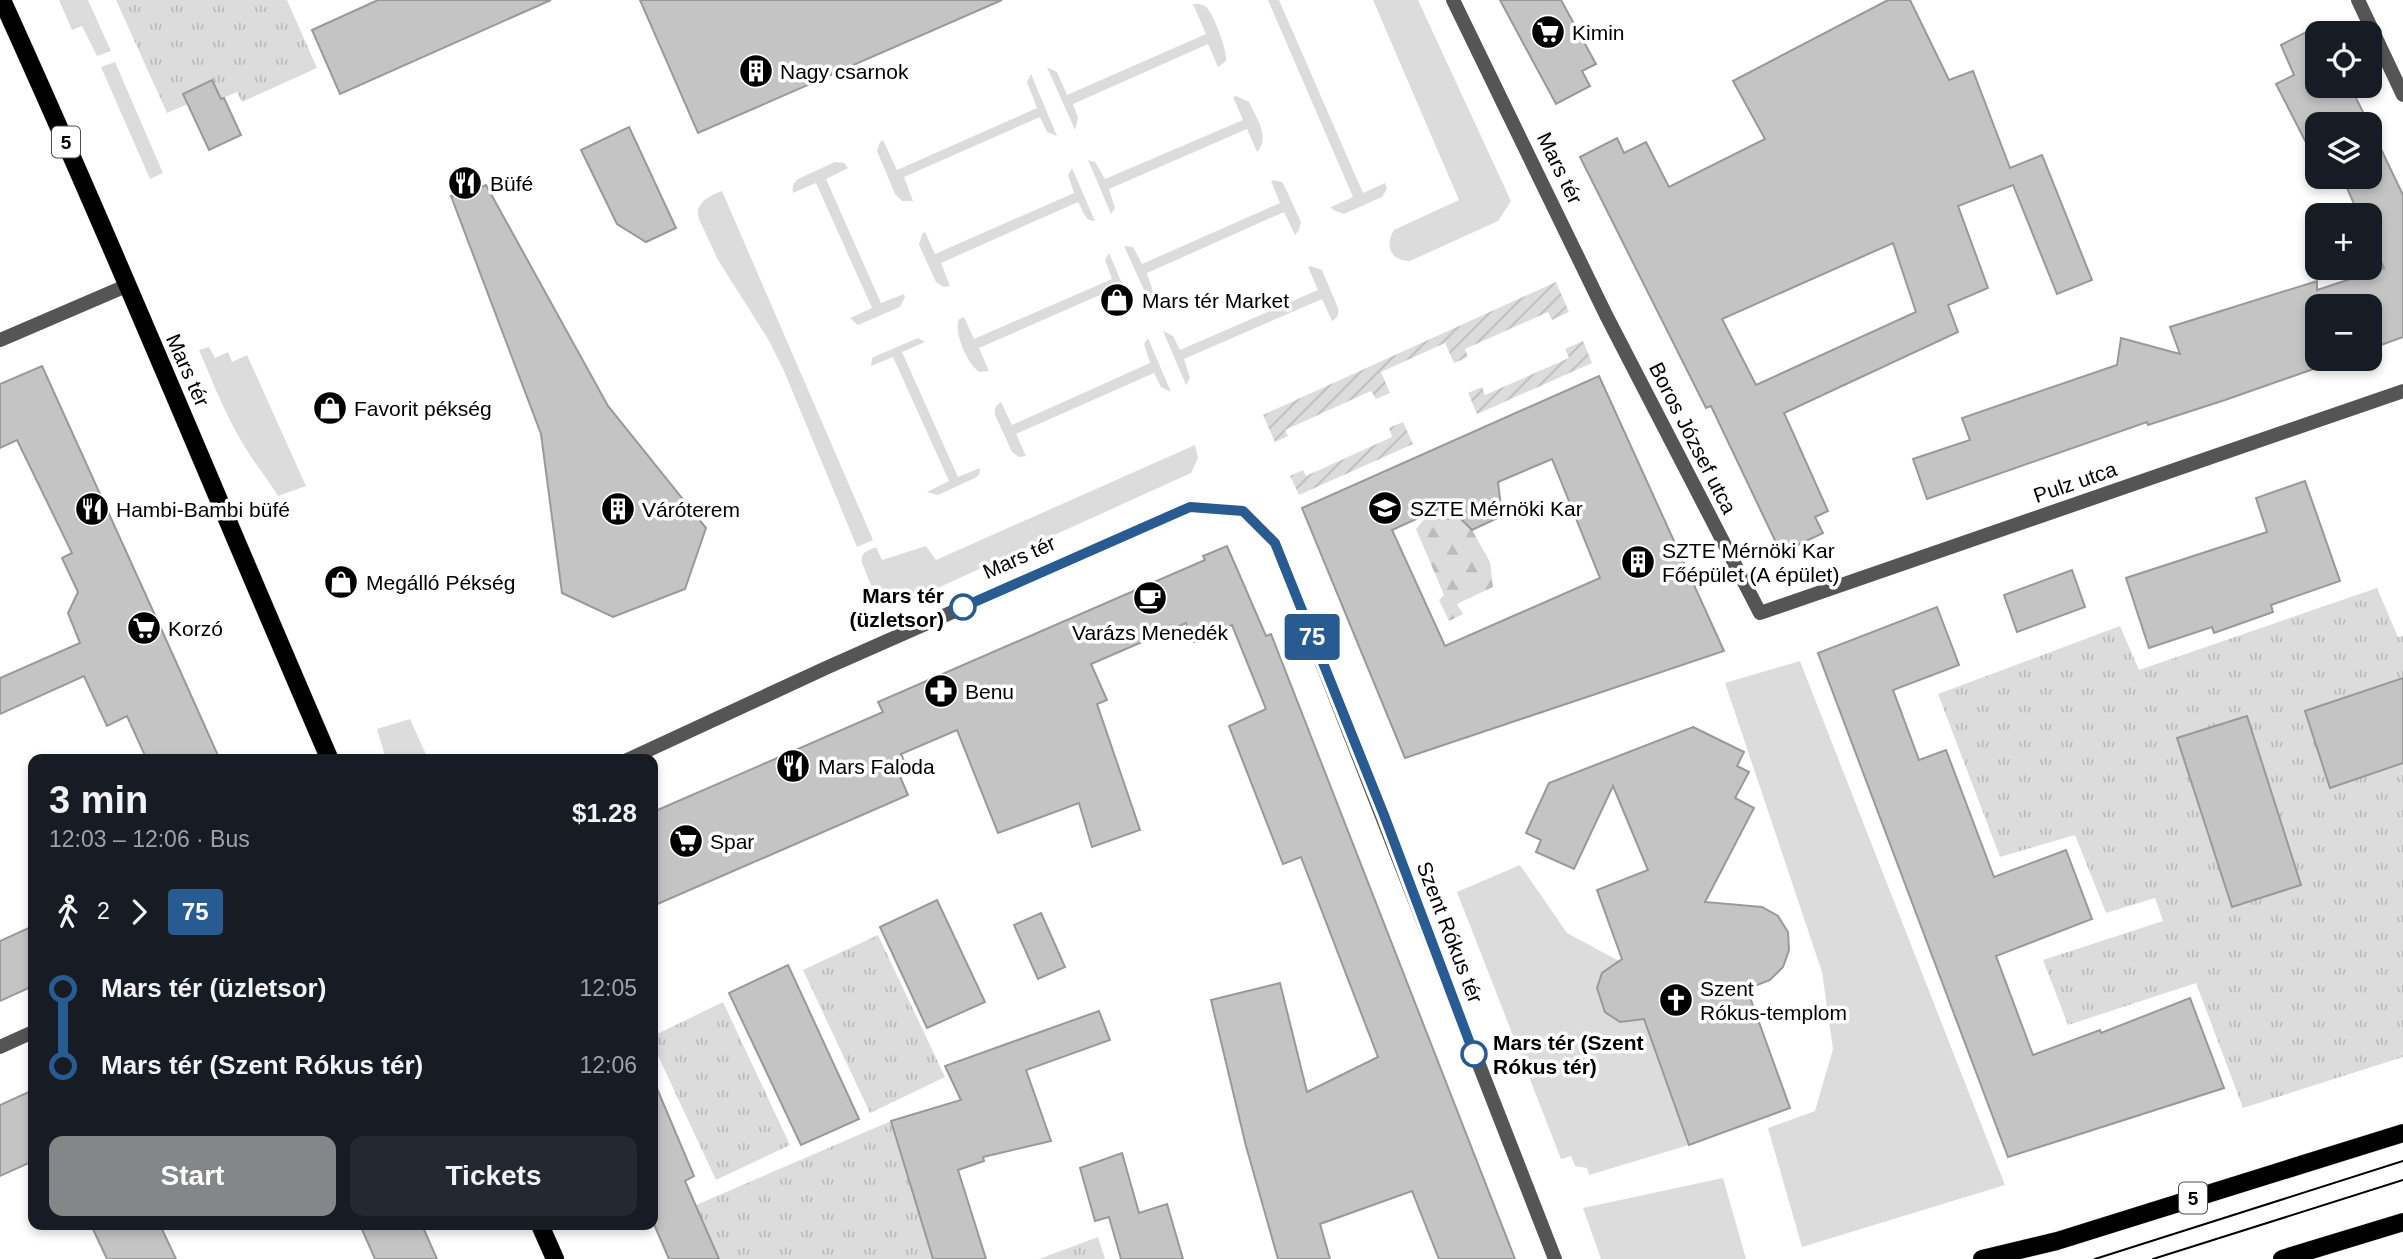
<!DOCTYPE html>
<html lang="en">
<head>
<meta charset="utf-8">
<style>
  body { margin:0; font-family:Arial,sans-serif; background:#242831; color:#f1f3f6; height:100vh; display:flex; flex-direction:column; font-size:26px; white-space:nowrap }
  * { box-sizing:border-box; margin:0 }
  p { font-size:23px; color:#9ea1a6 }
  .icon { flex:none; width:38px; height:38px; fill:none; stroke:currentColor; stroke-width:2; stroke-linecap:round; stroke-linejoin:round }
  .map { position:relative; flex:1; overflow:hidden }
  .panel { position:absolute; left:28px; top:754px; width:630px; height:476px; display:flex; flex-direction:column; background:#171b24; border-radius:14px; box-shadow:0 4px 10px #0003 }
  .panel>* { flex:none }
  .badge { padding:0 14px; border-radius:5px; font-size:24px; line-height:46px }
  .fabs { position:absolute; left:2305px; top:21px; display:grid; gap:14px }
  .fabs a { display:grid; place-items:center; width:77px; height:77px; border-radius:14px; background:#171b24; box-shadow:0 4px 10px #0003; font-size:35px }
  .map>.badge { position:absolute; translate:-50% -50%; box-shadow:0 0 0 4px #fff }
  .legs { display:flex; align-items:center; gap:10px; height:77px; padding:0 21px; font-size:23px }
  .legs p { margin-inline-start:auto }
  .headline { display:flex; align-items:center; justify-content:space-between; height:119px; padding:0 21px }
  h1 { font-size:38px; font-weight:800; line-height:52px }
  .primary-button { display:flex; gap:14px; margin-top:auto; padding:14px 21px }
  .primary-button a { flex:1; height:80px; border-radius:14px; background:#858687; color:#fff; font-size:28px; font-weight:800; line-height:80px; text-align:center }
  .primary-button a+a { background:#242831; color:#f1f3f6 }
  ul { padding:0 21px; list-style:none }
  li { display:flex; align-items:center; gap:24px; height:77px; font-size:26px }
  li i { display:grid; place-items:center; width:10px; height:100%; margin:0 9px; background:currentColor }
  li i::after { content:''; width:18px; height:18px; margin:-9px; border:5px solid; border-radius:50%; background:#171b24 }
  li p { margin-inline-start:auto }
  li:first-child i { background:linear-gradient(#0000 50%,currentColor 0) }
  li:last-child i { background:linear-gradient(currentColor 50%,#0000 0) }
  .map>svg:first-child { display:block }
  .grass { fill:#dcdcdc }
  .forest { fill:url(#forest-firs) }
  .park { fill:url(#park-tufts) }
  .garden { fill:url(#garden-furrows) }
  .building { fill:#c4c4c4; stroke:#999; stroke-width:2; fill-rule:evenodd }
  .lines { fill:none; stroke-linecap:round; stroke-linejoin:round }
  .primary-casing { stroke:#dbdbdb; stroke-width:19 }
  .street { stroke:#555; stroke-width:14 }
  .primary { stroke:#000; stroke-width:18 }
  .tram { stroke:#000; stroke-width:2 }
  .line-1-casing { stroke:#fff; stroke-width:16 }
  .line-1 { stroke:#275b91; stroke-width:10 }
  .stop-1-dot { fill:#fff; stroke:#275b91; stroke-width:3.5 }
  .labels { text-anchor:middle; dominant-baseline:central; stroke-width:7; stroke-linejoin:round; paint-order:stroke }
  .shield { fill:#fff; stroke:#4c4c4c; stroke-width:2 }
  .shield-label { font-size:19px; font-weight:bold; fill:#000 }
  .poi-label { font-size:21px; fill:#000; stroke:#fff; text-anchor:start }
  .street-label { font-size:21px; fill:#000; stroke:#fff }
  .stop-label { font-size:21px; font-weight:bold; fill:#000; stroke:#fff; text-anchor:end }
</style>
</head>
<body>
<div class="map">
<svg width="2403" height="1259" viewBox="0 0 2403 1259">
  <defs>
    <pattern id="forest-firs" width="22" height="20" patternUnits="userSpaceOnUse" patternTransform="scale(1.75)"><rect width="22" height="20" fill="#dcdcdc"/><path d="M5 1l3.5 6h-7zM16 11l3.5 6h-7z" fill="#bbb"/></pattern>
    <pattern id="park-tufts" width="24" height="20" patternUnits="userSpaceOnUse" patternTransform="scale(1.75)"><rect width="24" height="20" fill="#dcdcdc"/><path d="M3 7l-1-3M5 7V3M7 7l1-3M15 17l-1-3M17 17v-4M19 17l1-3" fill="none" stroke="#bbb"/></pattern>
    <pattern id="garden-furrows" width="10" height="10" patternUnits="userSpaceOnUse" patternTransform="scale(1.75)"><rect width="10" height="10" fill="#dcdcdc"/><path d="M-1 1l2-2M0 10L10 0M9 11l2-2" fill="none" stroke="#bbb"/></pattern>
  </defs>
  <rect width="100%" height="100%" fill="#fff"/>
  <!-- grass -->
  <g class="grass">
    <polygon points="59,0 88,0 111,51 97,56 82,26 72,30"/>
    <polygon points="1268,0 1279,0 1363,193 1385,183 1387,189 1382,197 1344,214 1333,210 1331,207 1353,197"/>
    <path d="M 1373,0 L 1418,0 L 1511,201 L 1498,221 L 1410,261 C 1391,261 1384,246 1394,230 L 1459,200 Z"/>
    <path d="M 1193,4 C 1197,4 1202,4 1205,6 C 1213,11 1228,53 1226,61 L 1218,67 L 1208,44 L 1073,104 L 1078,118 L 1075,130 L 1047,67 L 1057,72 L 1067,95 L 1206,34 Z"/>
    <polygon points="115,62 163,173 150,179 101,67"/>
    <polygon points="1031,74 1057,136 1047,132 1040,117 904,177 913,201 902,201 895,194 877,151 880,142 883,140 897,170 1037,108 1027,82"/>
    <path d="M 1236,96 L 1249,102 C 1256,117 1271,138 1257,152 L 1247,129 L 1109,189 L 1115,208 L 1111,214 L 1088,160 L 1095,162 L 1105,179 L 1243,120 L 1233,97 Z"/>
    <path d="M 835,162 L 844,163 L 848,168 L 826,179 L 881,303 L 904,294 L 905,297 L 900,307 L 858,325 L 850,318 L 872,308 L 816,183 L 793,193 C 792,187 793,183 798,179 Z"/>
    <path d="M 1072,168 L 1095,221 C 1084,221 1083,210 1078,202 L 941,263 L 950,286 L 943,287 L 936,282 L 919,245 L 922,234 L 925,232 L 935,254 L 1074,193 L 1068,175 Z"/>
    <path d="M 1274,180 L 1282,182 L 1284,185 L 1301,222 L 1299,230 L 1295,235 L 1284,212 L 1147,273 C 1149,283 1157,292 1149,301 L 1124,246 L 1133,247 L 1142,264 L 1280,203 L 1271,181 Z"/>
    <path d="M 722,191 L 873,540 L 857,547 L 784,371 L 768,339 L 718,260 L 699,219 C 694,203 709,196 722,191 Z"/>
    <path d="M 1109,253 L 1132,307 L 1122,302 L 1116,288 L 979,348 L 989,371 L 980,372 C 968,366 953,331 959,319 L 964,317 L 974,339 L 1112,279 L 1105,260 Z"/>
    <path d="M 1311,266 L 1322,270 L 1338,308 C 1339,314 1338,318 1332,321 L 1322,299 L 1184,359 L 1190,378 L 1186,385 L 1163,331 L 1173,336 L 1180,350 L 1318,290 L 1308,267 Z"/>
    <polygon points="918,338 925,342 902,352 958,477 980,468 979,475 975,478 938,495 927,492 949,481 893,357 871,366 872,358 876,356"/>
    <path d="M 1148,338 L 1171,392 L 1161,387 L 1154,373 L 1016,434 L 1026,456 L 1019,457 L 1012,452 L 995,415 C 994,409 996,405 1001,402 L 1012,425 L 1150,363 L 1144,344 Z"/>
    <path d="M 209,347 L 215,358 L 228,352 L 232,362 L 247,355 L 306,486 L 278,496 C 269,481 259,469 250,455 C 228,422 214,385 199,350 Z"/>
    <path d="M 1195,445 L 1198,458 L 1191,473 L 900,605 C 874,604 871,583 862,563 C 860,552 867,551 876,547 L 882,560 L 926,546 L 936,560 Z"/>
    <polygon points="1800,661 2005,1185 1802,1247 1768,1128 1815,1111 1833,1049 1822,972 1725,683"/>
    <polygon points="410,719 428,759 386,759 377,729"/>
    <polygon points="1520,865 1567,933 1619,961 1602,973 1597,987 1605,1012 1621,1022 1644,1019 1689,1145 1589,1175 1587,1168 1575,1166 1571,1156 1561,1159 1457,892"/>
    <polygon points="1723,1178 1746,1259 1601,1259 1583,1208"/>
  </g>
  <!-- forest -->
  <polygon class="forest" points="1447,505 1472,530 1490,562 1493,587 1457,604 1463,614 1449,621 1439,600 1444,595 1416,529 1429,514"/>
  <!-- park -->
  <g class="park">
    <polygon points="116,0 287,0 317,68 242,102 237,92 221,99 212,80 183,94 188,104 167,113"/>
    <polygon points="2377,588 2398,637 2403,636 2403,1057 2243,1108 2196,983 2068,1025 2043,960 2163,921 2155,898 2106,913 2075,835 2000,857 1938,694 2120,626 2139,670"/>
    <polygon points="878,935 945,1077 870,1113 803,970"/>
    <polygon points="723,1002 790,1145 716,1180 653,1045 653,1036"/>
    <polygon points="891,1121 933,1259 719,1259 696,1205"/>
    <polygon points="1098,1237 1105,1259 1039,1259"/>
  </g>
  <!-- garden -->
  <g class="garden">
    <polygon points="1556,282 1569,312 1552,320 1548,312 1465,349 1468,357 1454,363 1445,343 1381,372 1390,393 1376,399 1371,391 1285,430 1288,436 1275,442 1263,415"/>
    <polygon points="1583,341 1592,363 1477,414 1468,393 1482,387 1485,395 1569,358 1565,349"/>
    <polygon points="1403,422 1413,444 1299,495 1290,476 1303,470 1306,476 1392,437 1389,428"/>
  </g>
  <!-- building -->
  <g class="building">
    <polygon points="378,0 551,0 340,94 312,30"/>
    <polygon points="640,0 1002,0 698,133"/>
    <polygon points="1500,0 1561,0 1596,64 1582,71 1590,86 1556,104"/>
    <path d="M 1888,0 L 1910,0 L 1949,80 L 1973,71 L 2010,168 L 2042,155 L 2092,280 L 2057,294 L 2013,185 L 1958,206 L 1988,288 L 1948,305 L 1958,332 L 1784,413 L 1828,511 L 1815,517 L 1823,533 L 1781,553 L 1711,406 L 1706,408 L 1580,157 L 1617,138 L 1624,153 L 1646,142 L 1669,187 L 1765,139 L 1733,81 ZM 1893,243 L 1916,312 L 1756,385 L 1722,319 Z"/>
    <polygon points="2322,24 2326,33 2317,33 2317,86 2350,86 2369,124 2317,124 2317,164 2276,84 2294,75 2281,45"/>
    <polygon points="212,80 221,99 224,98 241,135 209,150 183,94"/>
    <polygon points="2370,126 2403,195 2403,337 2370,349 2370,306 2317,306 2317,359 2342,359 2225,400 2148,425 2147,422 1927,499 1913,459 1970,440 1962,418 2117,365 2121,338 2180,354 2170,327 2317,281 2317,290 2384,268 2370,237 2370,215 2359,215 2342,177 2370,177"/>
    <polygon points="629,127 676,228 646,242 617,224 581,150"/>
    <polygon points="486,185 608,406 706,528 685,589 613,617 562,593 541,434 451,196 459,196"/>
    <polygon points="42,366 168,644 220,760 147,760 127,716 107,726 84,676 0,714 0,678 80,643 68,613 78,592 62,558 72,553 17,440 0,448 0,384"/>
    <path d="M 1599,376 L 1724,651 L 1405,758 L 1302,508 ZM 1552,459 L 1600,578 L 1445,646 L 1392,530 L 1447,505 L 1472,530 L 1502,516 L 1498,482 Z"/>
    <polygon points="2305,481 2340,581 2271,605 2273,612 2214,633 2212,627 2149,648 2126,578 2267,532 2256,498"/>
    <polygon points="1227,546 1266,636 1271,634 1515,1259 1439,1259 1412,1191 1320,1224 1330,1259 1278,1259 1246,1146 1211,1000 1280,983 1307,1092 1378,1057 1301,857 1283,864 1229,726 1266,709 1232,625 1194,642 1186,623 1091,664 1107,700 1097,704 1140,830 1092,847 1079,803 998,833 957,730 901,754 908,770 899,774 908,795 653,906 653,812 883,712 878,702 1205,560 1203,556"/>
    <polygon points="2072,570 2085,607 2017,632 2004,595"/>
    <polygon points="1937,607 1959,665 1893,690 1919,760 1946,750 1994,877 2066,850 2092,919 1996,956 2033,1055 2100,1030 2101,1033 2190,998 2224,1088 2008,1157 1818,653"/>
    <polygon points="2403,678 2403,763 2330,788 2305,711"/>
    <polygon points="2247,716 2301,885 2232,907 2177,738"/>
    <polygon points="1693,727 1744,752 1737,766 1749,772 1735,798 1754,808 1705,902 1762,907 1778,916 1788,932 1789,950 1783,967 1770,980 1747,989 1790,1108 1689,1145 1644,1019 1620,1022 1605,1012 1597,988 1602,973 1622,959 1597,890 1648,870 1613,786 1574,869 1536,852 1541,840 1526,833 1549,783"/>
    <polygon points="937,900 985,1002 927,1028 880,927"/>
    <polygon points="1041,913 1065,967 1038,979 1014,925"/>
    <polygon points="33,926 33,986 0,1001 0,941"/>
    <polygon points="788,965 859,1119 801,1145 729,993"/>
    <polygon points="1099,1011 1110,1040 1026,1070 1051,1141 983,1157 984,1161 958,1170 986,1259 933,1259 891,1121 961,1100 945,1066"/>
    <polygon points="653,1079 694,1176 685,1181 719,1259 669,1259 653,1222"/>
    <polygon points="33,1090 33,1161 0,1176 0,1105"/>
    <polygon points="1122,1153 1139,1213 1167,1204 1183,1259 1121,1259 1109,1217 1095,1221 1080,1168"/>
    <polygon points="91,1225 160,1225 176,1259 107,1259"/>
    <polygon points="360,1225 422,1225 437,1259 375,1259"/>
  </g>
  <g class="lines">
    <!-- primary casing -->
    <g class="primary-casing">
      <g id="primary">
        <path d="M 2,0 C 116,251 220,506 330,760"/>
        <polyline points="540,1225 555,1259"/>
        <polyline points="1982,1259 2057,1241 2403,1133"/>
        <polyline points="2282,1259 2403,1222"/>
      </g>
    </g>
    <!-- street -->
    <g class="street">
      <polyline points="1453,0 1606,315 1760,613 2403,391"/>
      <polyline points="2358,0 2403,95"/>
      <polyline points="0,340 126,286"/>
      <path d="M 627,760 L 828,667 L 1190,507 L 1243,511 L 1275,543 C 1370,781 1460,1021 1555,1259"/>
      <polyline points="0,1047 33,1032"/>
    </g>
    <!-- primary -->
    <use href="#primary" class="primary"/>
    <!-- tram -->
    <g class="tram">
      <polyline points="2095,1259 2403,1161"/>
      <polyline points="2153,1259 2403,1180"/>
    </g>
  </g>
  <g class="lines">
    <!-- line-1 casing -->
    <g class="line-1-casing">
      <polyline id="line-1" points="963,607 1190,507 1243,511 1275,543 1384,815 1474,1054"/>
    </g>
    <!-- line-1 -->
    <use href="#line-1" class="line-1"/>
  </g>
  <!-- icons -->
  <defs>
    <g id="supermarket-disc" transform="scale(1.75)"><circle r="9.5" fill="#000" stroke="#fff"/><path d="M-6-5.5h2.5l.6 2H6L4.5 2H-2.5L-4.4-4H-6ZM-1.5 3.2a1.3 1.3 0 1 0 .1 0ZM3 3.2a1.3 1.3 0 1 0 .1 0Z" fill="#fff"/></g>
    <g id="building-disc" transform="scale(1.75)"><circle r="9.5" fill="#000" stroke="#fff"/><path d="M-4-6H4V6H1V3H-1V6H-4ZM-2.5-4.3h1.7v1.8h-1.7ZM.8-4.3h1.7v1.8H.8ZM-2.5-1h1.7V.8h-1.7ZM.8-1h1.7V.8H.8Z" fill="#fff"/></g>
    <g id="restaurant-disc" transform="scale(1.75)"><circle r="9.5" fill="#000" stroke="#fff"/><path d="M-5-6h1v4h1v-4h1v4h1v-4h1v5L-1.5 .5V6h-2V.5L-5-1ZM5-6V6H3V1.5H1.5Q1.5-4 5-6Z" fill="#fff"/></g>
    <g id="shop-disc" transform="scale(1.75)"><circle r="9.5" fill="#000" stroke="#fff"/><path d="M-5-2.5h2.3a2.7 3.5 0 0 1 5.4 0H5L5.5 6h-11ZM-1.5-2.5h3a1.5 2.3 0 0 0-3 0Z" fill="#fff"/></g>
    <g id="university-disc" transform="scale(1.75)"><circle r="9.5" fill="#000" stroke="#fff"/><path d="M0-5L7-2L0 1L-7-2ZM-4 1L0 2.5L4 1V4Q0 6-4 4Z" fill="#fff"/></g>
    <g id="cafe-disc" transform="scale(1.75)"><circle r="9.5" fill="#000" stroke="#fff"/><path d="M-5.5-4.5H6V0H3Q3 3.5 0 3.5H-2.5Q-5.5 3.5-5.5 0ZM3-3.2v2h1.7v-2ZM-6 4.5H4V6H-6Z" fill="#fff"/></g>
    <g id="pharmacy-disc" transform="scale(1.75)"><circle r="9.5" fill="#000" stroke="#fff"/><path d="M-2-6h4v4h4v4h-4v4h-4v-4h-4v-4h4Z" fill="#fff"/></g>
    <g id="church-disc" transform="scale(1.75)"><circle r="9.5" fill="#000" stroke="#fff"/><path d="M-1.2-6h2.4v3.5h3.3v2.4h-3.3V6h-2.4V-.1h-3.3v-2.4h3.3Z" fill="#fff"/></g>
  </defs>
  <g fill-rule="evenodd">
    <use href="#supermarket-disc" x="1548" y="32"/>
    <use href="#building-disc" x="756" y="71"/>
    <use href="#restaurant-disc" x="465" y="183"/>
    <use href="#shop-disc" x="1117" y="300"/>
    <use href="#shop-disc" x="330" y="408"/>
    <use href="#university-disc" x="1385" y="508"/>
    <use href="#restaurant-disc" x="92" y="509"/>
    <use href="#building-disc" x="618" y="509"/>
    <use href="#building-disc" x="1638" y="562"/>
    <use href="#shop-disc" x="341" y="582"/>
    <use href="#cafe-disc" x="1150" y="598"/>
    <use href="#supermarket-disc" x="144" y="628"/>
    <use href="#pharmacy-disc" x="941" y="691"/>
    <use href="#restaurant-disc" x="793" y="766"/>
    <use href="#supermarket-disc" x="686" y="841"/>
    <use href="#church-disc" x="1676" y="1000"/>
  </g>
  <!-- markers -->
  <g class="stop-1-dot">
    <circle cx="963" cy="607" r="12"/>
    <circle cx="1474" cy="1054" r="12"/>
  </g>
  <g class="labels">
    <!-- shield labels -->
    <g class="shield">
      <rect x="52" y="126.5" width="28" height="31" rx="5"/>
      <rect x="2179" y="1182.5" width="28" height="31" rx="5"/>
    </g>
    <g class="shield-label">
      <text x="66" y="142">5</text>
      <text x="2193" y="1198">5</text>
    </g>
    <!-- poi labels -->
    <g class="poi-label">
      <text x="1572" y="32">Kimin</text>
      <text x="780" y="71">Nagy csarnok</text>
      <text x="490" y="183">Büfé</text>
      <text x="1142" y="300">Mars tér Market</text>
      <text x="354" y="408">Favorit pékség</text>
      <text x="1410" y="508">SZTE Mérnöki Kar</text>
      <text x="116" y="509">Hambi-Bambi büfé</text>
      <text x="642" y="509">Váróterem</text>
      <text x="1662" y="550">SZTE Mérnöki Kar<tspan x="1662" dy="24">Főépület (A épület)</tspan></text>
      <text x="366" y="582">Megálló Pékség</text>
      <text x="168" y="628">Korzó</text>
      <text x="1150" y="632" text-anchor="middle">Varázs Menedék</text>
      <text x="965" y="691">Benu</text>
      <text x="818" y="766">Mars Faloda</text>
      <text x="710" y="841">Spar</text>
      <text x="1700" y="988">Szent<tspan x="1700" dy="24">Rókus-templom</tspan></text>
    </g>
    <!-- street labels -->
    <g class="street-label">
      <text transform="translate(1560 168) rotate(64)">Mars tér</text>
      <text transform="translate(188 370) rotate(66)">Mars tér</text>
      <text transform="translate(1693 438) rotate(63)">Boros József utca</text>
      <text transform="translate(2075 482) rotate(-19)">Pulz utca</text>
      <text transform="translate(1019 557) rotate(-24)">Mars tér</text>
      <text transform="translate(1450 932) rotate(69)">Szent Rókus tér</text>
    </g>
    <!-- stop labels -->
    <g class="stop-label">
      <text x="944" y="595">Mars tér<tspan x="944" dy="24">(üzletsor)</tspan></text>
      <text x="1493" y="1042" text-anchor="start">Mars tér (Szent<tspan x="1493" dy="24">Rókus tér)</tspan></text>
    </g>
  </g>
</svg>
<div class="fabs">
<a><svg class="icon" aria-label="locate" viewBox="0 0 24 24"><circle cx="12" cy="12" r="6"/><path d="M12 2v4M12 18v4M2 12h4M18 12h4"/></svg></a>
<a><svg class="icon" aria-label="layers" viewBox="0 0 24 24"><path d="M12 4l9 5-9 5-9-5zM3 14l9 5 9-5"/></svg></a>
<a>+</a>
<a>−</a>
</div>
<b class="badge" style="left:1312px;top:637px;background:#275b91;color:#fff">75</b>
<section class="panel">
<div class="headline"><div><h1>3 min</h1><p>12:03 – 12:06 · Bus</p></div><b>$1.28</b></div>
<div class="legs"><svg class="icon" aria-label="walk" viewBox="0 0 24 24"><circle cx="13" cy="4" r="2"/><path d="M13 8l-2 6 4 7M11 14l-3 7M7 12l3-4h3l4 4"/></svg>2<svg class="icon" aria-label="forward" viewBox="0 0 24 24"><path d="M9 5l7 7-7 7"/></svg><b class="badge" style="background:#275b91;color:#fff">75</b></div>
<ul>
<li><i style="color:#275b91"></i><b>Mars tér (üzletsor)</b><p>12:05</p></li>
<li><i style="color:#275b91"></i><b>Mars tér (Szent Rókus tér)</b><p>12:06</p></li>
</ul>
<div class="primary-button"><a>Start</a><a>Tickets</a></div>
</section>
</div>
</body>
</html>
